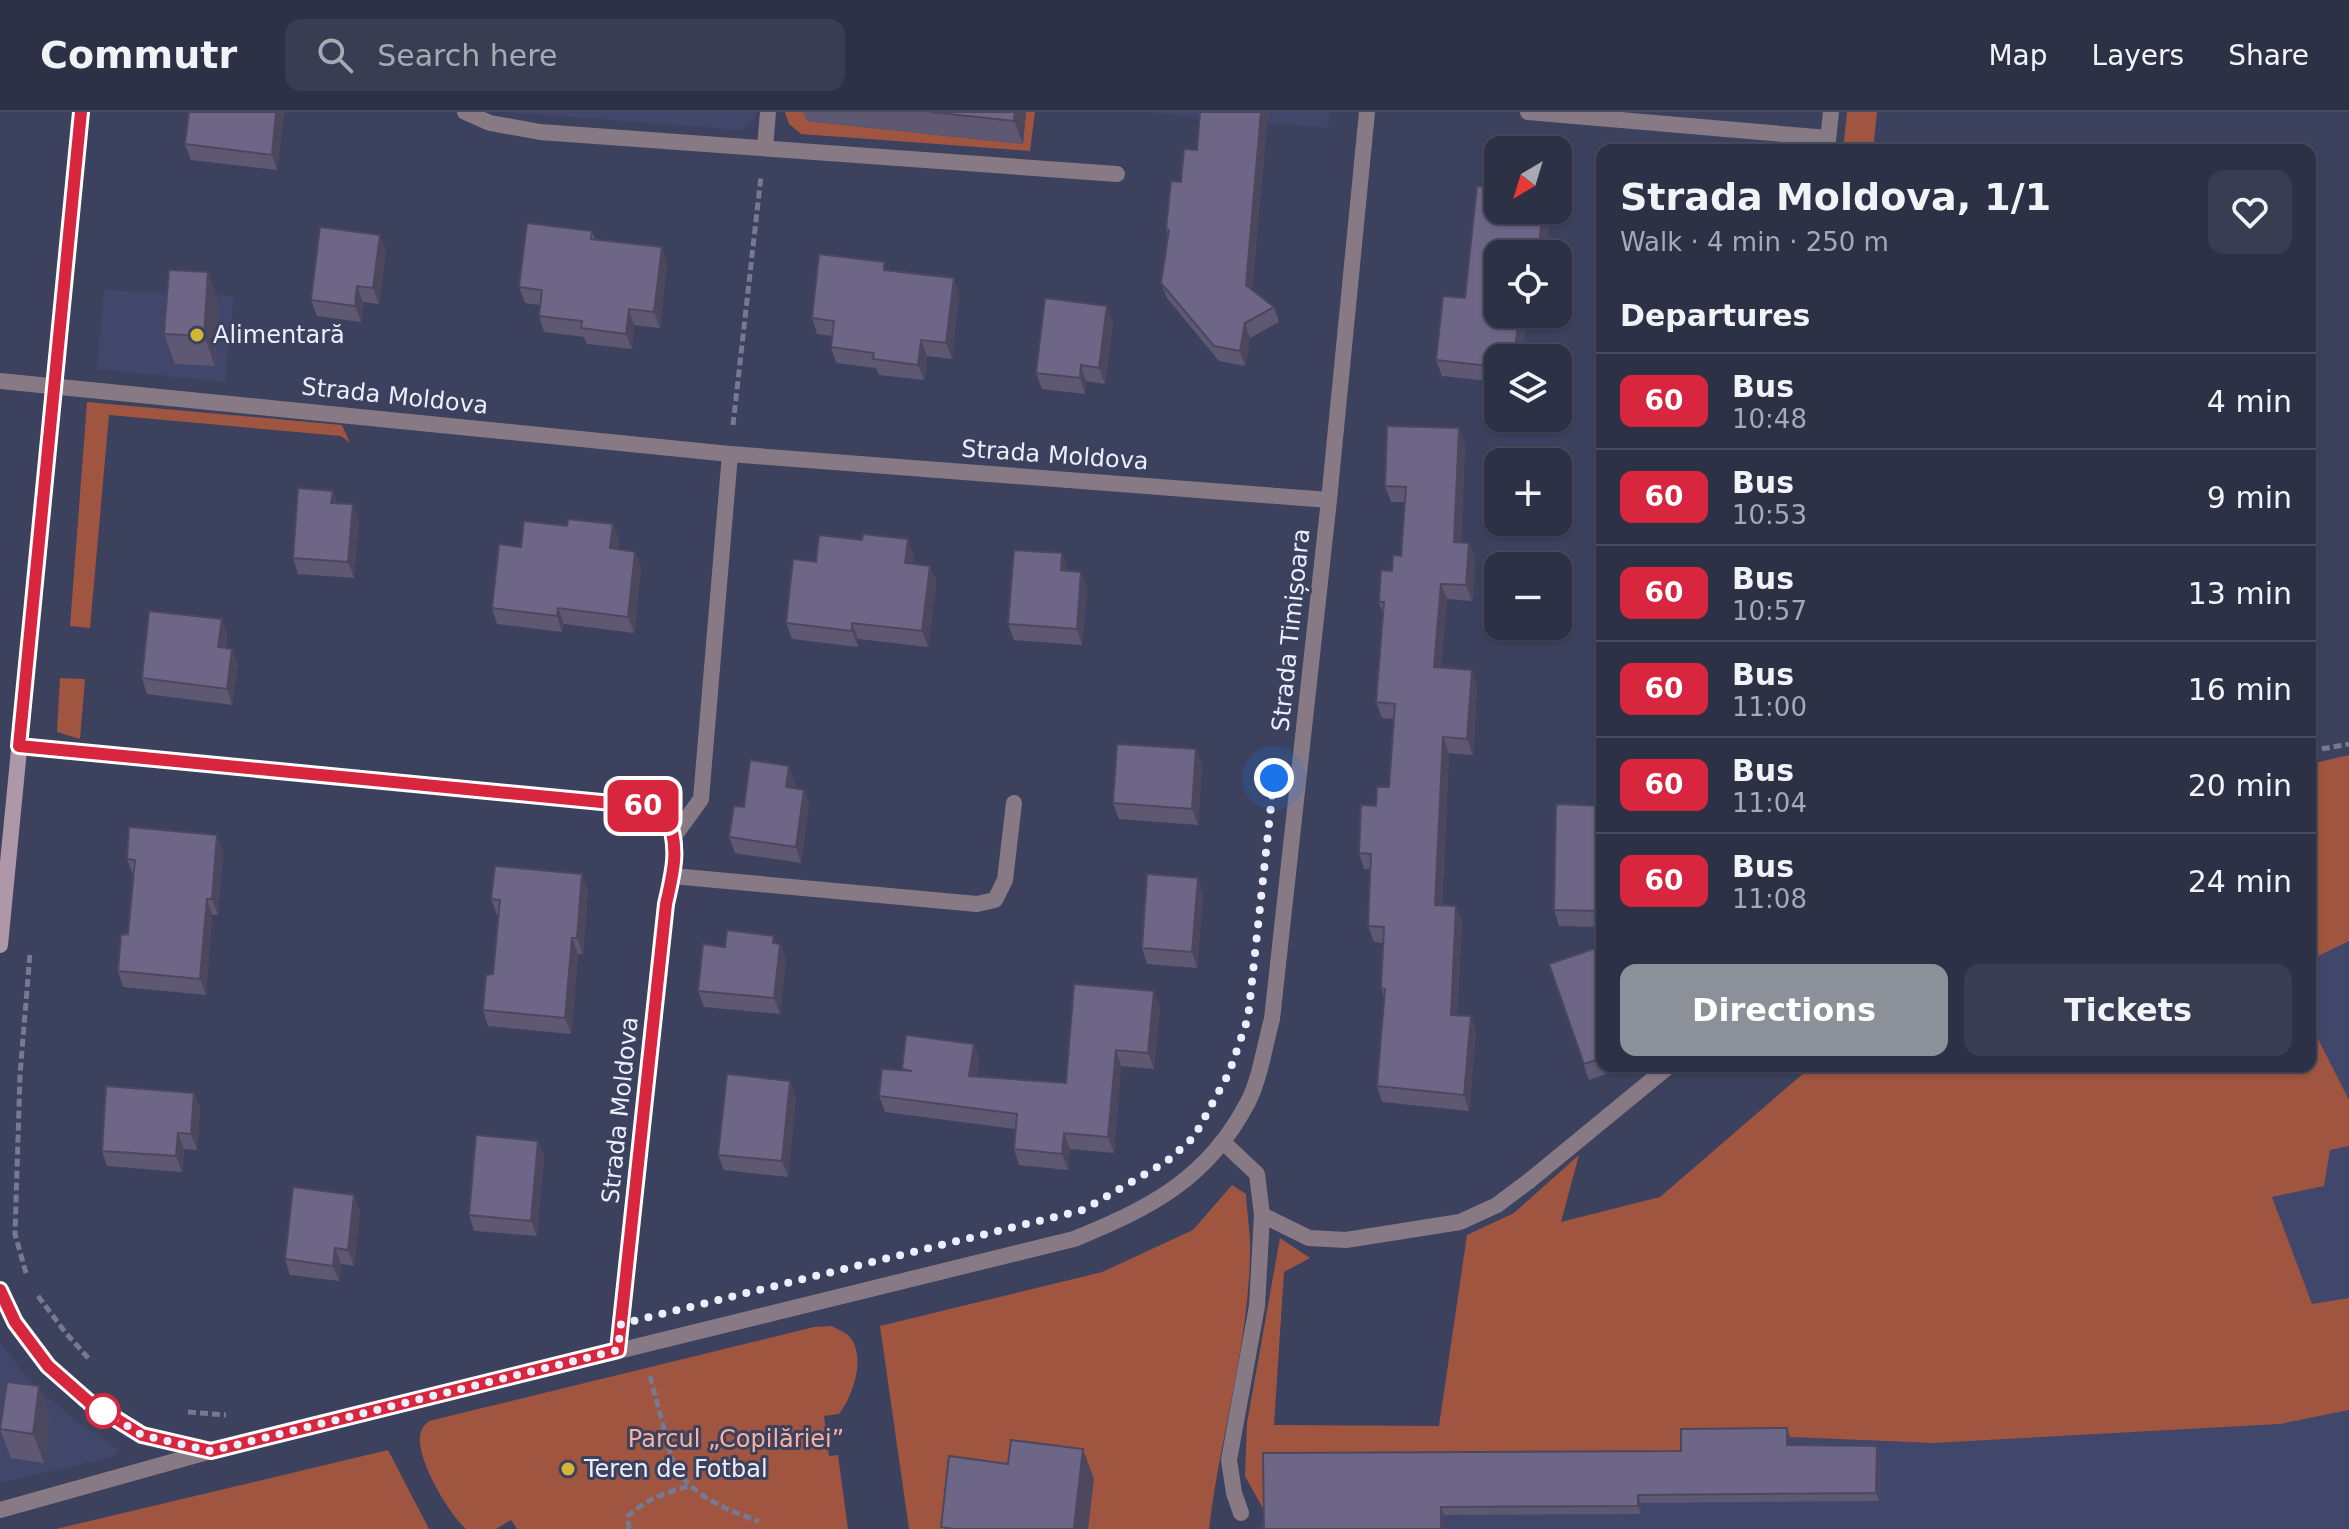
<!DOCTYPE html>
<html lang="en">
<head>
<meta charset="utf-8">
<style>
  body { margin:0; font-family:"DejaVu Sans",sans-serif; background:#393d51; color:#f1f3f6; height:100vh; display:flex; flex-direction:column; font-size:30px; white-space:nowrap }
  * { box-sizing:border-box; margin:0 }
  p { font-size:26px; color:#a7a9b3 }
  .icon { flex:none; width:44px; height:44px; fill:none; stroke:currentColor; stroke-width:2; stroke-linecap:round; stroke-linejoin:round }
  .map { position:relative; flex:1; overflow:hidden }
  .panel { position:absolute; left:1596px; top:32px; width:720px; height:928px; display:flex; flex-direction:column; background:#2d3146; border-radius:16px; box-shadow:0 2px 6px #0004,0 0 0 2px #484c5f }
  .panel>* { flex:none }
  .badge { padding:0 16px; border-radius:12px; font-size:28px; line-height:52px }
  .needle { width:52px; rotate:218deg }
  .controls { position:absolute; left:1484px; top:24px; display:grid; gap:16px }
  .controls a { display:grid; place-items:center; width:88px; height:88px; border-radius:16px; background:#2d3146; box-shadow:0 2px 6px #0004,0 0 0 2px #484c5f; font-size:40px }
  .you { position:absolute; width:40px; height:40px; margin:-20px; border:6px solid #fff; border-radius:50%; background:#1a73e8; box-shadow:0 0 0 12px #1a73e833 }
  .map>.badge { position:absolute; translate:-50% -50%; box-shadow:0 0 0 4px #fff }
  h2 { padding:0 24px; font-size:30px; line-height:72px }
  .round { display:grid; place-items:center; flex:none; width:84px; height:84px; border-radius:16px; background:#393d51 }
  .head { display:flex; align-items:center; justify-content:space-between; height:136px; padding:0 24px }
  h1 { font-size:38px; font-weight:700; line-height:60px }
  .button { display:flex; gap:16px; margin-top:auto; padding:16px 24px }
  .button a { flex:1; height:92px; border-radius:16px; background:#8c9099; color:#fff; font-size:32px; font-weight:700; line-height:92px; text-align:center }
  .button a+a { background:#393d51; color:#f1f3f6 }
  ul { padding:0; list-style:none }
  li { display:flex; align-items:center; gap:24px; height:96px; padding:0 24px; border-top:2px solid #484c5f }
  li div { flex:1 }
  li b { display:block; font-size:30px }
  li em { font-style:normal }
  li .badge { min-width:88px; font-weight:700; text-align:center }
  header { display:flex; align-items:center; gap:48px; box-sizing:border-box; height:112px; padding:0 40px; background:#2d3146; border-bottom:2px solid #484c5f }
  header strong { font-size:38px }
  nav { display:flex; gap:44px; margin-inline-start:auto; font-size:28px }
  .search { width:560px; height:72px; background:#393d51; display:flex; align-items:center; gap:20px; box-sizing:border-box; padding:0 28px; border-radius:16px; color:#a7a9b3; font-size:30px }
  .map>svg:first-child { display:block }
  .built { fill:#41476b }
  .green { fill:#9f5540 }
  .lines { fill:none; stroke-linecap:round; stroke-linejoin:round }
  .path { stroke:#757991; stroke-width:5; stroke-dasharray:8 4; stroke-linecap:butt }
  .lane { stroke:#887a84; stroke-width:16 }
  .street { stroke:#887a84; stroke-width:16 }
  .secondary { stroke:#ae98a8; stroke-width:16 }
  .wall { fill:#5f5873 }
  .shaded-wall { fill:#4d475e }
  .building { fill:#6e6686; stroke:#4d475e; stroke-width:2 }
  .line-casing { stroke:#fff; stroke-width:18 }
  .line { stroke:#d7263d; stroke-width:12 }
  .walk { stroke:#ebeefc; stroke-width:8; stroke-dasharray:0 14.4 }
  .poi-dot { fill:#d3b635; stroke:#3c415e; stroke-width:3 }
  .stop-dot { fill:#fff; stroke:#d7263d; stroke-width:4 }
  .labels { text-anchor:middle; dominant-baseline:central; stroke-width:6; stroke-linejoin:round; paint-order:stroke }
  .poi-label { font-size:24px; fill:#ebeefc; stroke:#3c415e; text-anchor:start }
  .street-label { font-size:24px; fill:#ebeefc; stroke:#3c415e }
  .park-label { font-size:24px; fill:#f7b29f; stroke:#3c415e }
</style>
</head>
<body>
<header>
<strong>Commutr</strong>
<div class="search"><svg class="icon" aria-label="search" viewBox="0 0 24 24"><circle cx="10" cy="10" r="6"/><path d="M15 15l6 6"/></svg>Search here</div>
<nav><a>Map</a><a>Layers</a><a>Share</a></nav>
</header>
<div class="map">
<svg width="2349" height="1417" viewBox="0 0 2349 1417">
  <rect width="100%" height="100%" fill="#3c415e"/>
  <!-- built -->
  <g class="built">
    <polygon points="505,0 756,0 756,6 742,18"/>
    <polygon points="1144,0 1330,0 1328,16"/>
    <polygon points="104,178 234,184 225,270 97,257"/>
    <polygon points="2349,829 2349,988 2310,911 2310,848"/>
    <polygon points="2349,1034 2349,1186 2312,1192 2272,1085 2323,1074 2330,1038"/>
    <polygon points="0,1230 28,1267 77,1310 120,1338 113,1345 0,1371"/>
    <polygon points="2349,1298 2349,1417 1258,1417 1267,1403 1684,1325 1790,1325 1934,1331 2280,1312"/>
  </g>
  <!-- green -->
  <g class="green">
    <polygon points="785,0 808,0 807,9 1022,32 1026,0 1035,0 1030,39 801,22 789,12"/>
    <polygon points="1847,0 1877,0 1873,38 1843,38"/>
    <polygon points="87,290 342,313 350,331 341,324 109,303 90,516 70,514"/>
    <polygon points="60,566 85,567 80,627 57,620"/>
    <polygon points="2349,643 2349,829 2310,848 2310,652"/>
    <polygon points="2310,911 2349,988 2349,1034 2330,1038 2324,1074 2272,1085 2312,1192 2349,1186 2349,1298 2280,1312 1934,1331 1790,1325 1685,1325 1684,1347 1267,1404 1245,1364 1247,1311 1280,1126 1310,1146 1284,1160 1274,1313 1439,1314 1467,1123 1514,1101 1579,1043 1561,1110 1660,1085 1812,954 2310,954"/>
    <path d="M 1232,1073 L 1246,1082 C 1247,1102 1251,1123 1250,1143 C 1248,1235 1220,1326 1209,1417 L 909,1417 L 880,1214 L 1102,1160 L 1193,1118 Z"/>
    <path d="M 832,1214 C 837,1217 845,1220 849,1224 C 867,1244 853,1284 839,1302 L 824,1304 L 829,1344 L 838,1343 L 848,1417 L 517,1417 L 511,1408 L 496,1417 L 466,1417 C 449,1402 413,1343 421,1320 C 422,1315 426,1312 429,1309 L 814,1215 Z"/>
    <polygon points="388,1338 429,1417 56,1417"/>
  </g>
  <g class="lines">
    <!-- path -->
    <g class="path">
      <polyline points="733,313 761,64"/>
      <polyline points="2310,639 2349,632"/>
      <polyline points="26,1161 15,1122 20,963 30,841"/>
      <polyline points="38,1184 65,1220 89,1247"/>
      <path d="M 650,1264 L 673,1351 C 688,1382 728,1399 759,1409"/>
      <polyline points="188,1300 226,1303"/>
      <path d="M 629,1417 L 628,1404 C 647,1387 666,1380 690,1374"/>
    </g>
    <!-- lane -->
    <g class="lane">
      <polyline points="465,0 490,11 540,20 1117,62"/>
      <polyline points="765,35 768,0"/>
      <polyline points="0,269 730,342 1329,388"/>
      <path d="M 19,634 L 643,694 L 666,701 C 680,734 674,758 666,792 L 618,1238"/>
      <polyline points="675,723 701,687 730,342"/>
      <polyline points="673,764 977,792 995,788 1005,768 1014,691"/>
      <polyline points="1223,1030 1257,1062 1262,1103 1257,1194 1229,1348 1234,1381 1241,1401"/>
      <polyline points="1262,1103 1309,1126 1346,1128 1460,1110 1497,1093 1529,1069 1669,954"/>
    </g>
    <!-- street -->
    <g class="street">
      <polyline points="1528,0 1828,26"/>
      <polyline points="1827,38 1831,0"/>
      <polyline points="0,1178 15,1210 48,1254 89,1290 142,1323 209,1338"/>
      <path d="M 0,1398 L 211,1339 L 1074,1127 C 1150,1096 1208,1067 1248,990 C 1260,967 1265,932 1272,907 L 1329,388 L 1367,0"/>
    </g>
    <!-- secondary -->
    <polyline class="secondary" points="0,833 81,0"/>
  </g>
  <!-- wall -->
  <g class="wall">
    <polygon points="284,0 277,58 191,48 185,32"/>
    <polygon points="803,0 1026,0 1023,32 807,9"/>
    <polygon points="1200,0 1268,0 1252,178 1274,195 1279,210 1250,226 1245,254 1219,249 1167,186 1161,171 1168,124 1166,117 1181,70 1197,38"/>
    <polygon points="1560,56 1566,72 1562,113 1549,111 1546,142 1498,142 1527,202 1522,246 1498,246 1498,270 1442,264 1436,248 1465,186 1498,98 1558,98"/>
    <polygon points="592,119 595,127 667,151 660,216 634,213 632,237 587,232 584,225 544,220 539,204 540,193 525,191 519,175"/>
    <polygon points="386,138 379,192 363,190 361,210 317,204 311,188"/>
    <polygon points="887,158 959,182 952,247 927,244 924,268 879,263 876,256 836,251 831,235 832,224 817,222 812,206"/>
    <polygon points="219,190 215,254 175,252 164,222"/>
    <polygon points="1113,210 1105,272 1086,269 1085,282 1042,277 1036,261"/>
    <polygon points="1459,316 1465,332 1461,430 1469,431 1475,447 1472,489 1447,487 1441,556 1477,574 1473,643 1449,641 1442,793 1456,794 1462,810 1457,903 1471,904 1476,920 1469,999 1382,990 1377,974 1384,885 1381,876 1383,831 1374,830 1368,814 1370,757 1364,757 1359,741 1376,694 1389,675 1394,607 1382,606 1376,590 1383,502 1379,490 1392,459 1401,444 1405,390 1391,390 1385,374"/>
    <polygon points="333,379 337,391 359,408 354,466 298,462 293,446"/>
    <polygon points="613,412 619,428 618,437 641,455 634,521 564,512 562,520 497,512 492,496 521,435 567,414"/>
    <polygon points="914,443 913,452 930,454 936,470 928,535 858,527 858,535 792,527 786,511 816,450"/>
    <polygon points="1068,457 1068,459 1087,476 1082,533 1014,528 1008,512"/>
    <polygon points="222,507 227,523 226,536 232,537 238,553 232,593 147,582 142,566"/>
    <polygon points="1202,653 1198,713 1119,707 1113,691"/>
    <polygon points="795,670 794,676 804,678 809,693 801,751 735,741 729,725 744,695"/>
    <polygon points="1602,694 1602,815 1559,814 1554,798"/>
    <polygon points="223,739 218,803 212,803 206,883 123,875 118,859 128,822 133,763 127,747"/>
    <polygon points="588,778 583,842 578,842 571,922 488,914 483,898 493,862 499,803 497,803 491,787"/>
    <polygon points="1203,782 1197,856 1147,852 1142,836"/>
    <polygon points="777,831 780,832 786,848 780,902 704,895 698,879 725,835"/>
    <polygon points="1602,834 1602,954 1629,954 1589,968 1549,852"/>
    <polygon points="1160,895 1154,957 1121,954 1114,1041 1070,1037 1068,1058 1019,1053 1014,1037 1015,1017 885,1000 879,984 902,958 902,957 974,932 979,948 977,964 1066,971"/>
    <polygon points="194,981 200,997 197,1038 184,1037 182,1060 107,1054 102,1039"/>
    <polygon points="796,985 788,1065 724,1058 718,1043"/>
    <polygon points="538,1029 544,1044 537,1124 474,1119 469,1103"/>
    <polygon points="360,1099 354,1154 341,1152 339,1169 290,1163 285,1147"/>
    <polygon points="50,1304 44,1351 11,1346 0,1317"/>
    <polygon points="1787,1316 1790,1325 1790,1333 1877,1334 1880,1342 1879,1389 1641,1391 1641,1402 1444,1403 1264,1417 1681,1339"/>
  </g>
  <!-- shaded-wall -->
  <g class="shaded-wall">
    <polygon points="276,0 284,0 277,58 272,43"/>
    <polygon points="1015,0 1026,0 1023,32 1014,9"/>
    <polygon points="1261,0 1268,0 1251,188 1246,173"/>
    <polygon points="1560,56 1566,72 1562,113 1556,98 1558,98 1558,79"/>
    <polygon points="1543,98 1544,98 1549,111 1546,142 1543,142 1539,132"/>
    <polygon points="380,123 386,138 379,192 373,176"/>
    <polygon points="1527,131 1531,142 1525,142"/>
    <polygon points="662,135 667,151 660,216 654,200"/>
    <polygon points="208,160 219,190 215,254 204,224"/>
    <polygon points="954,166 959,182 952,247 946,231"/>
    <polygon points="357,174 363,190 361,210 355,194"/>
    <polygon points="1107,194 1113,210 1105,272 1099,256"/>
    <polygon points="629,197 634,213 632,237 626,222"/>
    <polygon points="1519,202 1527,202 1522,246 1514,246"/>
    <polygon points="1245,211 1250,226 1245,254 1240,239"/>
    <polygon points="921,228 927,244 924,268 918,253"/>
    <polygon points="1081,253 1086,269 1085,282 1080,266"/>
    <polygon points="1459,316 1465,332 1460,445 1454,430"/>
    <polygon points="333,379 338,395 331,391"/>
    <polygon points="353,392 359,408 354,466 348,450"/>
    <polygon points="613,412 619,428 616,452 610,436"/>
    <polygon points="908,427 914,443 911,467 905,451"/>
    <polygon points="1469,431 1475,447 1472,489 1466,473"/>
    <polygon points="635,440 641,455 634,521 628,505"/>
    <polygon points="1062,441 1068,457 1067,474 1061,458"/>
    <polygon points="930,454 936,470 928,535 922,519"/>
    <polygon points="1081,460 1087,476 1082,533 1077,517"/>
    <polygon points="1441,472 1447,487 1440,571 1434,555"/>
    <polygon points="558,496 564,512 562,520 557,504"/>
    <polygon points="222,507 227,523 224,551 218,535"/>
    <polygon points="852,511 858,527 858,535 852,519"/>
    <polygon points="232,537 238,553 232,593 227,577"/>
    <polygon points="1472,558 1477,574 1473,643 1467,627"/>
    <polygon points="1443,625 1449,641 1441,809 1435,793"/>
    <polygon points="1196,637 1202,653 1198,713 1192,697"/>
    <polygon points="789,654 795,670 791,691 786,675"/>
    <polygon points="804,678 809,693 801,751 796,735"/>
    <polygon points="217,723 223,739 218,803 212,787"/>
    <polygon points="582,762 588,778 583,842 577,826"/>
    <polygon points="1198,766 1203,782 1197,856 1192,840"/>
    <polygon points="207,787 212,803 206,883 200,867"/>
    <polygon points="1456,794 1462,810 1456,918 1451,903"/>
    <polygon points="774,824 779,838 780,832 786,848 780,902 774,886"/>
    <polygon points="572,826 578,842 571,922 565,906"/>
    <polygon points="1154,879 1160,895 1154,957 1148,941"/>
    <polygon points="1471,904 1476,920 1469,999 1464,983"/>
    <polygon points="974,932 979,948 975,980 969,964"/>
    <polygon points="1116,938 1121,954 1114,1041 1108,1025"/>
    <polygon points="790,969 796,985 788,1065 782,1049"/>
    <polygon points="194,981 200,997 197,1038 191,1022"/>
    <polygon points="178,1021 184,1037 182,1060 176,1044"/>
    <polygon points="1064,1021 1070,1037 1068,1058 1062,1042"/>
    <polygon points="538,1029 544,1044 537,1124 531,1109"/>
    <polygon points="354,1083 360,1099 354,1154 348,1138"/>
    <polygon points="335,1136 341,1152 339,1169 333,1154"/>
    <polygon points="39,1274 50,1304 44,1351 33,1322"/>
    <polygon points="1787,1316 1790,1325 1790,1341 1787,1333"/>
    <polygon points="1877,1334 1880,1342 1879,1389 1876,1381"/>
    <polygon points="1083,1337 1094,1367 1088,1417 1074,1415"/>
    <polygon points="1638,1383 1641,1391 1641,1402 1638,1394"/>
    <polygon points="1441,1395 1444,1403 1444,1417 1441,1417"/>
  </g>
  <!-- building -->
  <g class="building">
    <polygon points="189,0 276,0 272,43 185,32"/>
    <polygon points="930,0 1015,0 1014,9"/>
    <polygon points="1200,0 1261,0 1246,173 1274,195 1245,211 1240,239 1214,234 1161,171 1169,118 1166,117 1171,69 1181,70 1184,37 1197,38"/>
    <polygon points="1489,48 1498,49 1498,98 1543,98 1539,132 1527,131 1525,142 1498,142 1498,202 1519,202 1514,246 1498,246 1498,255 1436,248 1443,184 1465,186 1477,74 1486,75"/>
    <polygon points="1558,56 1560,56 1558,79"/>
    <polygon points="527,111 592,119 591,127 662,135 654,200 629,197 626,222 581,216 582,209 539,204 542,178 519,175"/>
    <polygon points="320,115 380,123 373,176 357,174 355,194 311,188"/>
    <polygon points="819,142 884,150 884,158 954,166 946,231 921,228 918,253 873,247 874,241 831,235 834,209 812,206"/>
    <polygon points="169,158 208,160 204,224 164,222"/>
    <polygon points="1045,186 1107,194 1099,256 1081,253 1080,266 1036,261"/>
    <polygon points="1387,314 1459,316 1454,430 1469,431 1466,473 1441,472 1434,555 1472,558 1467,627 1443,625 1435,793 1456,794 1451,903 1471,904 1464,983 1377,974 1385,877 1381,876 1384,815 1368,814 1371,742 1359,741 1361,693 1376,694 1377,675 1389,675 1395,592 1376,590 1384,490 1379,490 1381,458 1392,459 1393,443 1401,444 1406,375 1385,374"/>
    <polygon points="298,376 333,379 331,391 353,392 348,450 293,446"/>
    <polygon points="568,407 613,412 610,436 635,440 628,505 558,496 557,504 492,496 499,432 521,435 524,409 567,414"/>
    <polygon points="863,422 908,427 905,451 930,454 922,519 852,511 852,519 786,511 793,447 816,450 819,423 862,428"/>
    <polygon points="1014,438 1062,441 1061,458 1081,460 1077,517 1008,512"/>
    <polygon points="149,499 222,507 218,535 232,537 227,577 142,566"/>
    <polygon points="1117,632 1196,637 1192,697 1113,691"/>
    <polygon points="750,648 789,654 786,675 804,678 796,735 729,725 734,694 744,695"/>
    <polygon points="1556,692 1602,694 1602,799 1554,798"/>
    <polygon points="129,715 217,723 212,787 207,787 200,867 118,859 121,823 128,822 135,748 127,747"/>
    <polygon points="495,754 582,762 577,826 572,826 565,906 483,898 486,863 493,862 500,788 491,787"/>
    <polygon points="1147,762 1198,766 1192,840 1142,836"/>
    <polygon points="727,818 774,824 773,831 780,832 774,886 698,879 703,832 725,835"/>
    <polygon points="1602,834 1602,946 1584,952 1549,852"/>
    <polygon points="1074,872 1154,879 1148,941 1116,938 1108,1025 1064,1021 1062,1042 1014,1037 1017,1002 879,984 882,957 912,959 902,957 906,923 974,932 969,964 1066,971"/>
    <polygon points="727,962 790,969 782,1049 718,1043"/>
    <polygon points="106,974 194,981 191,1022 178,1021 176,1044 102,1039"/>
    <polygon points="476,1023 538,1029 531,1109 469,1103"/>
    <polygon points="293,1075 354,1083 348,1138 335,1136 333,1154 285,1147"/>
    <polygon points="7,1270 39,1274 33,1322 0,1317"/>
    <polygon points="1787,1316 1787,1333 1877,1334 1876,1381 1638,1383 1638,1394 1441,1395 1441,1417 1264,1417 1263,1341 1681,1339 1681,1317"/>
    <polygon points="1011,1328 1083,1337 1074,1415 1086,1417 953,1417 941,1415 949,1344 1008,1352"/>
  </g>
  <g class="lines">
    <!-- line casing -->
    <g class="line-casing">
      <path id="line" d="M 0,1178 L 15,1210 L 48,1254 L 89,1290 L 142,1323 L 211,1339 L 618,1238 L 666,792 C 674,758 680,734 666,701 L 643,694 L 19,634 L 81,0"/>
    </g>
    <!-- line -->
    <use href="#line" class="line"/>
    <!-- walk -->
    <polyline class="walk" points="103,1299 142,1323 211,1339 618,1238 621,1212 1083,1098 1166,1050 1194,1025 1229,961 1248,906 1274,666"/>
  </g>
  <!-- markers -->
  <g class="poi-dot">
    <circle cx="197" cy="223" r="8"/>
    <circle cx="568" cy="1357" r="8"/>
  </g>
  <circle class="stop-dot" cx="103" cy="1299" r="16"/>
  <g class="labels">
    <!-- poi labels -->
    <g class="poi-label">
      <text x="213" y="223">Alimentară</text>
      <text x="584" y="1357">Teren de Fotbal</text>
    </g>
    <!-- street labels -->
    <g class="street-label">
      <text transform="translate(395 284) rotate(6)">Strada Moldova</text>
      <text transform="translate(1055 343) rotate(4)">Strada Moldova</text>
      <text transform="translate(1291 518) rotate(-84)">Strada Timișoara</text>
      <text transform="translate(620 998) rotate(-84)">Strada Moldova</text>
    </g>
    <!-- park labels -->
    <g class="park-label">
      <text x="736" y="1327">Parcul „Copilăriei”</text>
    </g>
  </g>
</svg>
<div class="controls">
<a><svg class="needle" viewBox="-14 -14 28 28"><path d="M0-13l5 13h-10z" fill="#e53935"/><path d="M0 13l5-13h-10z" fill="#a7a9b3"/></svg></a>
<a><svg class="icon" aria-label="locate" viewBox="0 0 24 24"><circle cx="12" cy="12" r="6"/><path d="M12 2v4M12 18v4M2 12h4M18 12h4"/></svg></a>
<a><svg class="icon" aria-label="layers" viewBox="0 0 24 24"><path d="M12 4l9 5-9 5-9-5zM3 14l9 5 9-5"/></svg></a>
<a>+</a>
<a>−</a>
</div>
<div class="you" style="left:1274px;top:666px"></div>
<b class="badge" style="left:643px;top:694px;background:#d7263d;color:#fff">60</b>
<section class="panel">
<div class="head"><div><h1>Strada Moldova, 1/1</h1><p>Walk · 4 min · 250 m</p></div><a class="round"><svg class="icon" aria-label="heart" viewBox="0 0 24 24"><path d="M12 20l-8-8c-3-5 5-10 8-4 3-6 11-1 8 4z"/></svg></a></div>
<h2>Departures</h2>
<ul>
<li><span class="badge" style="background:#d7263d;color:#fff">60</span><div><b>Bus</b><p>10:48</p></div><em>4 min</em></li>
<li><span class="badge" style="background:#d7263d;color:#fff">60</span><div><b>Bus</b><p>10:53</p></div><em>9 min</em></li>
<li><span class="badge" style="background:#d7263d;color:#fff">60</span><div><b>Bus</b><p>10:57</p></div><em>13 min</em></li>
<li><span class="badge" style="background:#d7263d;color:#fff">60</span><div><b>Bus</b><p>11:00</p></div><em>16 min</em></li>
<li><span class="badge" style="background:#d7263d;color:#fff">60</span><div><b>Bus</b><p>11:04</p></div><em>20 min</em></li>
<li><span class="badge" style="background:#d7263d;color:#fff">60</span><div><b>Bus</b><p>11:08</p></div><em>24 min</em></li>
</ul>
<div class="button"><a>Directions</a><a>Tickets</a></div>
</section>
</div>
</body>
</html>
